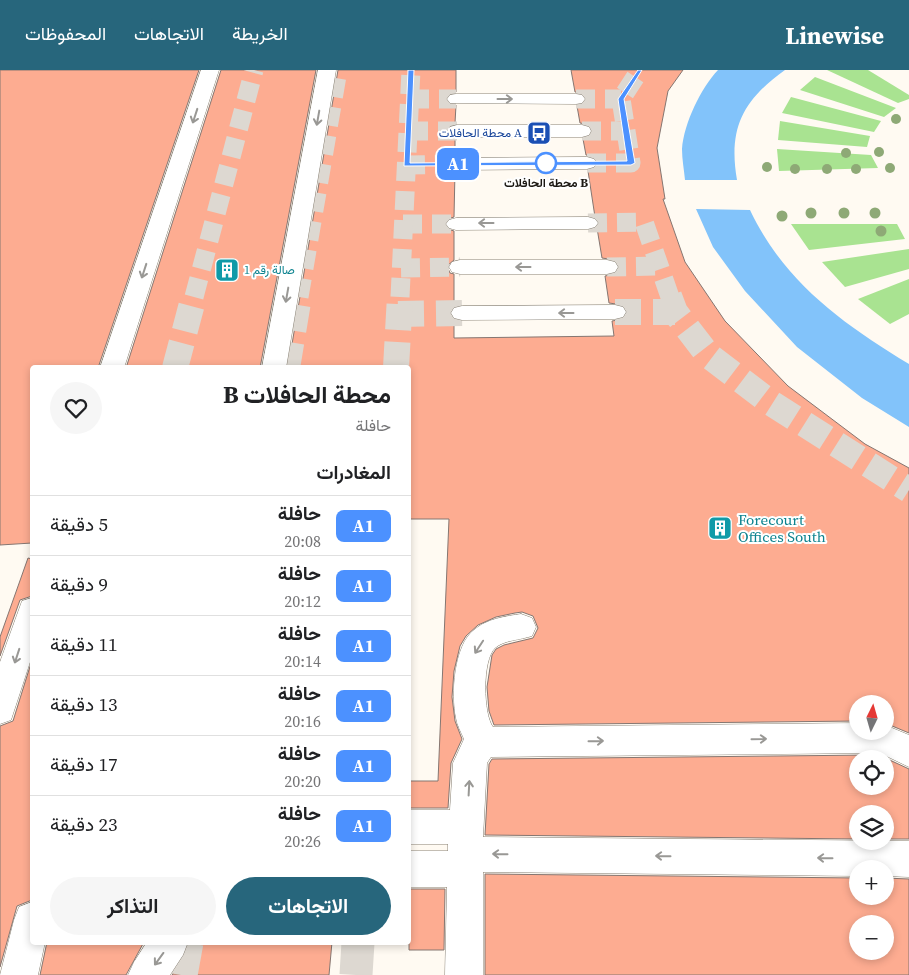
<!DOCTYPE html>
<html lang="ar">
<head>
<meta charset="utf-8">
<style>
  body { margin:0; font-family:"Source Serif 4",Vazirmatn,serif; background:#f6f6f6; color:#202124; direction:rtl; height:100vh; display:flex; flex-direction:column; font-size:19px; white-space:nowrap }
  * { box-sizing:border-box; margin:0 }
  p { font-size:16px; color:#757577 }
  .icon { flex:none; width:28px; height:28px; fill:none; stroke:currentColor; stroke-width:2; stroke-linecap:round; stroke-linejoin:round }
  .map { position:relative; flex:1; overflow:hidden; direction:ltr }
  .sheet { position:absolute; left:30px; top:295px; width:381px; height:580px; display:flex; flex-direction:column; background:#fff; border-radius:5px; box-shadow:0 2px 8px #0003; direction:rtl }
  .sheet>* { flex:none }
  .badge { padding:0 10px; border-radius:8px; font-size:18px; line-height:32px }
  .needle { width:32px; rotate:5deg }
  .tools { position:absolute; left:849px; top:625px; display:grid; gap:10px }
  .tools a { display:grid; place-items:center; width:45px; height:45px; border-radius:50%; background:#fff; box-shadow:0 2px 8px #0003; font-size:25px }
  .map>.badge { position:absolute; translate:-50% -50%; box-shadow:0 0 0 2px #fff }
  h2 { padding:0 20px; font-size:19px; line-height:45px }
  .round { display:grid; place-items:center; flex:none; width:52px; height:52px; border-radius:26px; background:#f6f6f6 }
  .headline { display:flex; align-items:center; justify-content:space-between; height:85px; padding:0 20px }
  h1 { font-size:24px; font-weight:700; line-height:38px }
  .button { display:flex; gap:10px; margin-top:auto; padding:10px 20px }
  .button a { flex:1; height:58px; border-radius:30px; background:#27667c; color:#fff; font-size:20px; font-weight:700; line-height:58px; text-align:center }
  .button a+a { background:#f6f6f6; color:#202124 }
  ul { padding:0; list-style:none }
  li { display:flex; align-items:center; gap:15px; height:60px; padding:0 20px; border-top:1px solid #e0e0e0 }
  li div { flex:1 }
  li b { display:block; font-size:19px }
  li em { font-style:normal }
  li .badge { min-width:55px; font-weight:700; text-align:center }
  header { display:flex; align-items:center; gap:30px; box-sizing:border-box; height:70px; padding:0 25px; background:#27667c; color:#fff }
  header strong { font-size:24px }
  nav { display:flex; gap:28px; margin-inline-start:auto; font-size:18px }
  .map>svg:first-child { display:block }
  .green { fill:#a9e391 }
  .water { fill:#82c3fa }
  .building { fill:#fdac91; stroke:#857671; fill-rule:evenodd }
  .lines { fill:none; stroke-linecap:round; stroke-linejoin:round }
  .minor-tunnel-far2 { stroke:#ddd8d1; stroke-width:19; stroke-dasharray:19 10; stroke-linecap:butt }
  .minor-tunnel-far1 { stroke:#ddd8d1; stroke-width:26; stroke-dasharray:26 12; stroke-linecap:butt }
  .minor-tunnel { stroke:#ddd8d1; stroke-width:33; stroke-dasharray:33 17; stroke-linecap:butt }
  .minor-casing { stroke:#878074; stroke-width:1 }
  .minor { fill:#fff; fill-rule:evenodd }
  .tree { fill:#8ea976 }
  .oneway { stroke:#999895 }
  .line { fill:#4c91ff; stroke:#fff }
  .stop-dot { fill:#fff; stroke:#4c91ff; stroke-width:2.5 }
  .labels { text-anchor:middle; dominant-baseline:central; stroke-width:4; stroke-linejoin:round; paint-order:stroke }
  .far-transit-label { font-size:12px; fill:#164399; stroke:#fff; text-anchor:end }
  .far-stop-label { font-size:12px; font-weight:bold; fill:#1c1914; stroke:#fff }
  .far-culture-label { font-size:12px; fill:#0d838f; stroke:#fff; text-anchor:start }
  .culture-label { font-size:15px; fill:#0d838f; stroke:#fff; text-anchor:start }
</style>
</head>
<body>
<header>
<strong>Linewise</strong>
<nav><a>الخريطة</a><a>الاتجاهات</a><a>المحفوظات</a></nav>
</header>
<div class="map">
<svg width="909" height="905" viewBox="0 0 909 905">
  <rect width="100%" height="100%" fill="#fffaf2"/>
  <!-- green -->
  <g class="green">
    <polygon points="827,0 868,0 909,25 909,29 898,33"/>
    <polygon points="815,7 896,38 884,47 800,20"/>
    <polygon points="791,27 881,51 874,62 782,43"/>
    <polygon points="780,51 870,66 867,77 778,70"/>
    <polygon points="777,79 871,85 878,98 779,101"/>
    <polygon points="791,154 897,154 905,169 809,180"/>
    <polygon points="909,179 909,199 845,217 822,192"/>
    <polygon points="909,209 909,244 890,254 858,229"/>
  </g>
  <!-- water -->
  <g class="water">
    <path d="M 718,0 L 785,0 C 743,30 728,58 737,110 L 685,110 C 684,100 682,89 682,79 C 684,53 701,18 718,0 Z"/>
    <path d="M 696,139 L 750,140 C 784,212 843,254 909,294 L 909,357 L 862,328 L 797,277 L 745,221 L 713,177 Z"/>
  </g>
  <!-- building -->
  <g class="building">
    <polygon points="0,0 199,0 98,298 32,298 32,473 0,475"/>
    <polygon points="221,0 316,0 260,298 126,298"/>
    <polygon points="338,0 456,0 456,22 448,24 445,29 448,34 456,35 455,53 449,55 446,60 448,66 455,68 455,87 448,89 445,94 448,99 455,101 454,147 448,149 444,154 448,159 454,161 454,190 447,196 450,203 454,204 454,236 449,242 454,250 454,268 614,266 612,251 623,249 628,241 623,235 609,233 605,206 615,204 620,196 615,190 602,188 597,158 600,153 595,147 588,101 596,98 599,93 595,87 586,85 583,69 591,66 593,60 590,55 580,53 577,36 584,34 587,29 582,23 575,22 571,0 683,0 668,21 657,78 665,129 663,129 685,192 725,251 788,316 865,374 909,398 909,663 885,653 885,634 858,634 858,651 494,655 489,641 487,617 492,585 496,579 504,575 533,568 538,558 533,546 522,542 515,543 496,547 478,555 466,566 460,576 454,601 452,627 455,651 462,669 451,693 448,738 409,738 409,711 438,711 449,449 409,449 409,298 288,298"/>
    <polygon points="28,488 32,489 32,526 20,530 0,586 0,567"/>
    <polygon points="32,590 32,830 17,836 0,897 0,656 13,651"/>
    <path d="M 871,685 L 881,686 L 909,699 L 909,769 L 885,769 L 885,744 L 858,744 L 858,769 L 485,765 L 489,694 L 492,689 ZM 858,689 L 885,689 L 885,716 L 858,716 Z"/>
    <path d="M 485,804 L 858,808 L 858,826 L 885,826 L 885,808 L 909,809 L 909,905 L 485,905 ZM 858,854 L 885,854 L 885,881 L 858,881 Z"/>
    <polygon points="409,819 445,819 444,880 409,880"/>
    <polygon points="47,872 144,872 126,905 40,905"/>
    <polygon points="190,872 332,872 329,905 172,905 185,886"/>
  </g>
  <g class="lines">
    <!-- minor-tunnel-far2 -->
    <g class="minor-tunnel-far2">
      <polyline points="410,29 456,29"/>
      <polyline points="576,29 621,29"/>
      <polyline points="409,61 457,61"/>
      <polyline points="582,61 626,61"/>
      <polyline points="587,93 631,93 621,29 640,0"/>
      <polyline points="406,95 457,94"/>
      <polyline points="588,153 644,152 670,227"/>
      <polyline points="403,154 456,154"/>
      <polyline points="607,197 659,196"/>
      <polyline points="401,198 460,197"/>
      <polyline points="194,227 254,0"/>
      <polyline points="299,227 338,0"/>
      <polyline points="400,227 411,0"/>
    </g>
    <!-- minor-tunnel-far1 -->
    <g class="minor-tunnel-far1">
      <polyline points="669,226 675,242 708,285 771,333 909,420"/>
      <polyline points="615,242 675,242"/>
      <polyline points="398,244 462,243"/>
      <polyline points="175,298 194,226"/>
      <polyline points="287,298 299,226"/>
      <polyline points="396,298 400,226"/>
    </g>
    <!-- minor-tunnel -->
    <g class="minor-tunnel">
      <polyline points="181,905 187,872"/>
      <polyline points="356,905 358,872"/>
    </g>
    <!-- minor casing -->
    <g class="minor-casing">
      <g id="minor">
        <polygon points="201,0 219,0 124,298 100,298"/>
        <polygon points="318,0 336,0 286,298 262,298"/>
        <polygon points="456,24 576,24 582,25 585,29 582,33 576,34 450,33 447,29 450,25"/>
        <polygon points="457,55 582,55 589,57 591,61 589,65 582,67 457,67 450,65 448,61 450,57"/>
        <polygon points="587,87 594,89 597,93 594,97 587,99 457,100 450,98 447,94 450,90 457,88"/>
        <polygon points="588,147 595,149 598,153 595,157 588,159 456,160 449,158 446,154 449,150 456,148"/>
        <polygon points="460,190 607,190 615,192 618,197 615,202 607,204 460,204 452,202 449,197 452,192"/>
        <polygon points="615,235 623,237 626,242 623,247 615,249 462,250 454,248 451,243 454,238 462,236"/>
        <polygon points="32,528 32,586 11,650 0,654 0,592 22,531"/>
        <path d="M 521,544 L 532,548 L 536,557 L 532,566 C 520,570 504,570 495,578 C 482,590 483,644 493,657 L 858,653 L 858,661 L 885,661 L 885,655 L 909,665 L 909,697 L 882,684 L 871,683 L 491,687 L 487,693 L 483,767 L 909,771 L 909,807 L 885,806 L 885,799 L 858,799 L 858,806 L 483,802 L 483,905 L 445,905 L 447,817 L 409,817 L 409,781 L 448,781 L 448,774 L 409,774 L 409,740 L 450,740 L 453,693 L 464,669 C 461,662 457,655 456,648 C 451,625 454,575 474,560 C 486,549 506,546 521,544 Z"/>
        <polygon points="32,832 32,872 45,872 38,905 0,905 14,850 19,837"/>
        <polygon points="147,872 188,872 183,885 170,905 128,905 134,892"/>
      </g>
    </g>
    <!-- minor -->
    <use href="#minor" class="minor"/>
  </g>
  <!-- trees -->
  <g class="tree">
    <circle cx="896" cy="49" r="5"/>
    <circle cx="879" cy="82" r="5"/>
    <circle cx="846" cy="83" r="5"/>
    <circle cx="767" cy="97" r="5"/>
    <circle cx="890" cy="98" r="5"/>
    <circle cx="795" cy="99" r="5"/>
    <circle cx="827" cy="99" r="5"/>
    <circle cx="856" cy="99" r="5"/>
    <circle cx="811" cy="143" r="5.5"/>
    <circle cx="844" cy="143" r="5.5"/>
    <circle cx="875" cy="143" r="5.5"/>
    <circle cx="782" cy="146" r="5.5"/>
    <circle cx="881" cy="161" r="5.5"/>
  </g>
  <!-- one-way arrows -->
  <defs><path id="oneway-shaft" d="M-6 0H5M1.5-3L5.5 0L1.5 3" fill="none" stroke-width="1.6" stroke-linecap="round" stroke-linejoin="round" transform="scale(1.25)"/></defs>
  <g class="oneway">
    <use href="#oneway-shaft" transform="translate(505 29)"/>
    <use href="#oneway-shaft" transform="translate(195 46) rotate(108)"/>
    <use href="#oneway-shaft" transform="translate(318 48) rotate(100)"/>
    <use href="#oneway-shaft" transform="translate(486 153) rotate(180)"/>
    <use href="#oneway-shaft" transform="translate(523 197) rotate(180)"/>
    <use href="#oneway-shaft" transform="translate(144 201) rotate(108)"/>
    <use href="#oneway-shaft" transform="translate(287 225) rotate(100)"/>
    <use href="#oneway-shaft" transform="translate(566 243) rotate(180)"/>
    <use href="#oneway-shaft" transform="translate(479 577) rotate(123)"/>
    <use href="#oneway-shaft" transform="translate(17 586) rotate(108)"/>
    <use href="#oneway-shaft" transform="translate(759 669) rotate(-1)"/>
    <use href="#oneway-shaft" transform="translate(596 671) rotate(-1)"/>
    <use href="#oneway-shaft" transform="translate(469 718) rotate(-87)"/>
    <use href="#oneway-shaft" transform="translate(500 784) rotate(-179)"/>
    <use href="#oneway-shaft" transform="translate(663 786) rotate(-179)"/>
    <use href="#oneway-shaft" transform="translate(825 788) rotate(-179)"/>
    <use href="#oneway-shaft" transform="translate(159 889) rotate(126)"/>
  </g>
  <!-- line -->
  <polygon class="line" points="408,0 414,0 410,93 627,91 618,29 638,0 642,0 624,29 635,93 631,95 404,96"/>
  <!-- icons -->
  <defs>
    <g id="bus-square" transform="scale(1.25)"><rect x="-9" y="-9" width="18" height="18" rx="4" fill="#1a4fb4" stroke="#fff"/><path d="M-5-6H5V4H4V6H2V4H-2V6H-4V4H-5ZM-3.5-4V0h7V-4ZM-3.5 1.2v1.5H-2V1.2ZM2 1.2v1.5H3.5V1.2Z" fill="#fff"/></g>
    <g id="building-square" transform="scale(1.25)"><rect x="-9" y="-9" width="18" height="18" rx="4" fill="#0f9aa8" stroke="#fff"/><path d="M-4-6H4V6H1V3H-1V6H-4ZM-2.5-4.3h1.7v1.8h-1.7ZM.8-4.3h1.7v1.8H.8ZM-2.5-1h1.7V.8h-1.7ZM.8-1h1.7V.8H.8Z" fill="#fff"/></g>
  </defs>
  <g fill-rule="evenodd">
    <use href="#bus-square" x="539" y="63"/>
    <use href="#building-square" x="227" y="200"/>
    <use href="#building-square" x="720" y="458"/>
  </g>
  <!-- markers -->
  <circle class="stop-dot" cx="546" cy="93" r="10"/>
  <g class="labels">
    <!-- far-transit labels -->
    <g class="far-transit-label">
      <text x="522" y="63">محطة الحافلات A</text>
    </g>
    <!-- far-stop labels -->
    <g class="far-stop-label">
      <text x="546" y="113">محطة الحافلات B</text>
    </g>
    <!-- far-culture labels -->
    <g class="far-culture-label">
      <text x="244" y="200">صالة رقم 1</text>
    </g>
    <!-- culture labels -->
    <g class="culture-label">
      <text x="738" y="449">Forecourt<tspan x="738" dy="17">Offices South</tspan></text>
    </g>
  </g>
</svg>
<div class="tools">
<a><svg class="needle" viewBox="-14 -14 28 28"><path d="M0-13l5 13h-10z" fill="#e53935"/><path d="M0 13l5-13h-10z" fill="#757577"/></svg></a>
<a><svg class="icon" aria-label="locate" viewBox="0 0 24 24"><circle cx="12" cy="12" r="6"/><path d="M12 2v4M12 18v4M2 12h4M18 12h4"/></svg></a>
<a><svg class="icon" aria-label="layers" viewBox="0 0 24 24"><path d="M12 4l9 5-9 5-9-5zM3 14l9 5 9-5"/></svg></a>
<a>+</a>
<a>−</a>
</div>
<b class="badge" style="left:458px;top:94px;background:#4c91ff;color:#fff">A1</b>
<section class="sheet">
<div class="headline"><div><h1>محطة الحافلات B</h1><p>حافلة</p></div><a class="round"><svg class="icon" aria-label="heart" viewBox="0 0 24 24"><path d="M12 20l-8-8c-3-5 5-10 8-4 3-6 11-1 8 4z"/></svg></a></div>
<h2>المغادرات</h2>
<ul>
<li><span class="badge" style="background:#4c91ff;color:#fff">A1</span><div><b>حافلة</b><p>20:08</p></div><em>5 دقيقة</em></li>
<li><span class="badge" style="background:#4c91ff;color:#fff">A1</span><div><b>حافلة</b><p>20:12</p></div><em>9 دقيقة</em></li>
<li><span class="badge" style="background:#4c91ff;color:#fff">A1</span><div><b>حافلة</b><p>20:14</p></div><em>11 دقيقة</em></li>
<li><span class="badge" style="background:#4c91ff;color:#fff">A1</span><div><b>حافلة</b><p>20:16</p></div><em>13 دقيقة</em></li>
<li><span class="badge" style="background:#4c91ff;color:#fff">A1</span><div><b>حافلة</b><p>20:20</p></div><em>17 دقيقة</em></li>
<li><span class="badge" style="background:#4c91ff;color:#fff">A1</span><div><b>حافلة</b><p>20:26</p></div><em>23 دقيقة</em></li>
</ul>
<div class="button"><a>الاتجاهات</a><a>التذاكر</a></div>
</section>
</div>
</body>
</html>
